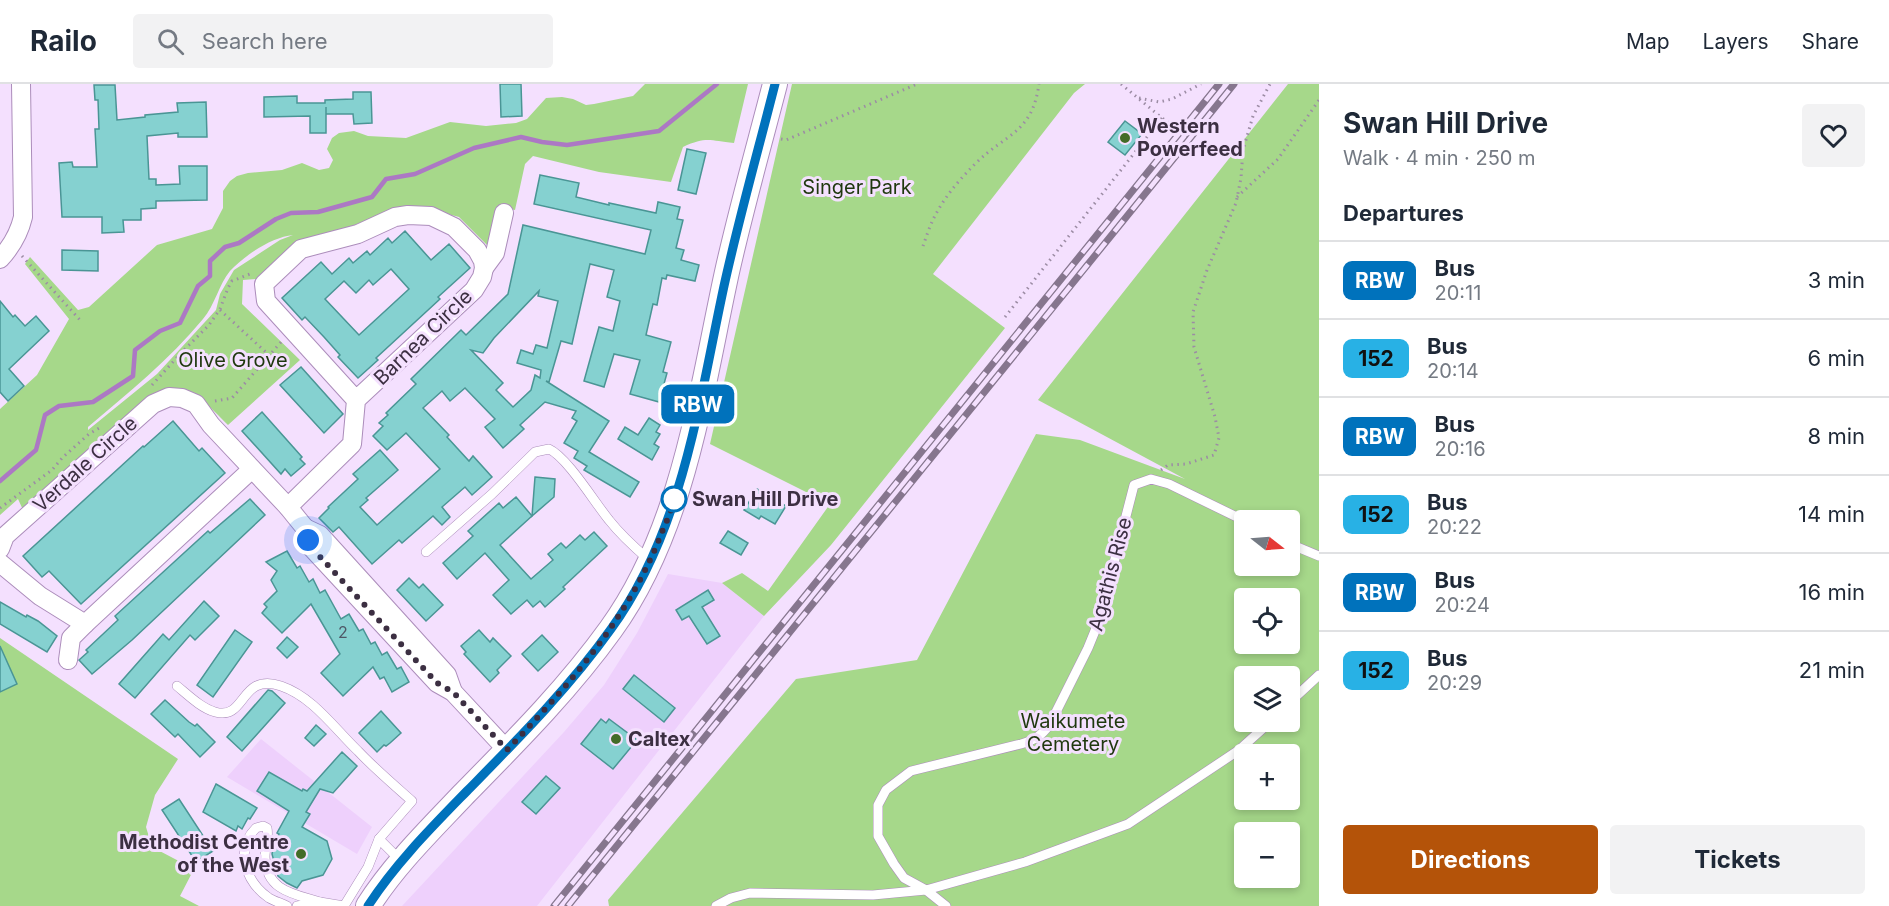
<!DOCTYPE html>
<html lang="en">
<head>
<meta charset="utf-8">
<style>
  body { margin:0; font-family:Inter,sans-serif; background:#f2f2f3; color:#1f2937; height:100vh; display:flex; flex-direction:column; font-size:22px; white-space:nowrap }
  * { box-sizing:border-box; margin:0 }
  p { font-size:20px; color:#747a83 }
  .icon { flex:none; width:33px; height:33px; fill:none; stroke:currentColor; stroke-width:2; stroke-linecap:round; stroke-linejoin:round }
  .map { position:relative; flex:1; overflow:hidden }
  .details { display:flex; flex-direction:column; background:#fff; width:570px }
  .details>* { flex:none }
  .badge { padding:0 12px; border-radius:9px; font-size:21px; line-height:39px }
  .needle { width:39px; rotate:107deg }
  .controls { position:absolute; left:1234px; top:426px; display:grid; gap:12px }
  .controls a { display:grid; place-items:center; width:66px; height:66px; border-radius:6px; background:#fff; box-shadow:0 3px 9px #0003; font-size:30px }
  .you { position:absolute; width:30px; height:30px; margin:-15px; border:4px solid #fff; border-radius:50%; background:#1a73e8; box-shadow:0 0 0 9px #1a73e833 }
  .map>.badge { position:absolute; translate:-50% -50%; box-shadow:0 0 0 3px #fff }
  h2 { padding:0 24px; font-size:22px; line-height:54px }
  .round { display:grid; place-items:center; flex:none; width:63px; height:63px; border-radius:6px; background:#f2f2f3 }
  .head { display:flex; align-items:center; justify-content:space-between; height:102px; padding:0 24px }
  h1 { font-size:28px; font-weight:700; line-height:45px }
  .button { display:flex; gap:12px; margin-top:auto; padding:12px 24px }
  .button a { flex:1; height:69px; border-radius:6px; background:#b45309; color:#fff; font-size:24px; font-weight:700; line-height:69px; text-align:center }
  .button a+a { background:#f2f2f3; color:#1f2937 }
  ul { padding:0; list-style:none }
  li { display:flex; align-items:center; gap:18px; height:78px; padding:0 24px; border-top:2px solid #e0e1e3 }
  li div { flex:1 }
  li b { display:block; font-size:22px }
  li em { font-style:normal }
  li .badge { min-width:66px; font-weight:700; text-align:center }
  header { display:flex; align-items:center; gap:36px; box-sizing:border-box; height:84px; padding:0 30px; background:#fff; border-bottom:2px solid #e0e1e3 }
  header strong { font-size:28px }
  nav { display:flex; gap:33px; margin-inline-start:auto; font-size:21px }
  .search { width:420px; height:54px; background:#f2f2f3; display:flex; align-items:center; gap:15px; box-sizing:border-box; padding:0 21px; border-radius:6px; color:#747a83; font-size:22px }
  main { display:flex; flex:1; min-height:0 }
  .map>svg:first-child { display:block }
  .built { fill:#eed0fc }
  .green { fill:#a6d88a; fill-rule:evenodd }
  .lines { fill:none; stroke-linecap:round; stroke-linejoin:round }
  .stream { stroke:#ac78c4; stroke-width:4.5 }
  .building { fill:#85d1d0; stroke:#4a9595; stroke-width:1.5; fill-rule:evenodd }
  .service-casing { stroke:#ac8dbb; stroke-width:10 }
  .minor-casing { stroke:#ac8dbb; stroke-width:20 }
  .secondary-casing { stroke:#ac8dbb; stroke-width:26 }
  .path { stroke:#9c8ca4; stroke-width:3; stroke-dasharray:1.5 4.5; stroke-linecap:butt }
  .service { stroke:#fff; stroke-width:9 }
  .minor { stroke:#fff; stroke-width:18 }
  .secondary { stroke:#fff; stroke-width:24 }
  .rail-casing { stroke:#86768e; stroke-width:7 }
  .rail { stroke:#f4e0fe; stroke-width:4.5; stroke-dasharray:14; stroke-linecap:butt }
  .line-casing { stroke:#fff; stroke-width:14 }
  .line { stroke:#0072bc; stroke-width:9 }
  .walk { stroke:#3c2f42; stroke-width:6; stroke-dasharray:0 10.8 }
  .poi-dot { fill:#436c28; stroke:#f4e0fe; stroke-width:2 }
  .stop-dot { fill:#fff; stroke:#0072bc; stroke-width:3 }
  .labels { text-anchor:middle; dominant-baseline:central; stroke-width:6; stroke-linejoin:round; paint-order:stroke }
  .number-label { font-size:16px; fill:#4e5866 }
  .poi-label { font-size:20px; font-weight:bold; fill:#3c2f42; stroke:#f4e0fe; text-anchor:start }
  .park-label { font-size:20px; fill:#1f380e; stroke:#f4e0fe }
  .street-label { font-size:20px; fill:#3c2f42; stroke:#f4e0fe }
  .stop-label { font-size:20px; font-weight:bold; fill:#3c2f42; stroke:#f4e0fe; text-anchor:start }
</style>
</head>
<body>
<header>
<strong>Railo</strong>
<div class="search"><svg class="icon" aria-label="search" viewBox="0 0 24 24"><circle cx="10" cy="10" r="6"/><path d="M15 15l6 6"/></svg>Search here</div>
<nav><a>Map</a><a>Layers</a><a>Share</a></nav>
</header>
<main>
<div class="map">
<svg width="1319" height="822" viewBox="0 0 1319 822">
  <rect width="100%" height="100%" fill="#f4e0fe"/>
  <!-- built -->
  <g class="built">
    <polygon points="668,490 722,499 764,532 537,822 402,822 564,648 604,601 637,549"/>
    <polygon points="261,655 372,743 357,770 227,693"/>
  </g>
  <!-- green -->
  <g class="green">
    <path d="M 645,0 L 748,0 L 734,59 C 710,57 707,52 683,63 L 671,98 L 599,88 L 533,72 L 525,80 L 515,126 L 498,123 L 488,162 L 459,133 L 418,122 L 402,123 L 349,143 L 295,159 L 256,195 L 243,196 L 242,220 L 300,276 L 228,341 C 206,320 190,296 156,309 L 24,428 L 18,415 L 0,431 L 0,325 L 37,291 L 69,235 L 25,180 L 30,173 L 78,226 L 89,223 L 157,161 L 212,145 L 223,124 L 223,107 L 230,97 L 237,92 L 248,89 L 282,86 L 302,79 L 319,86 L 329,84 L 333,76 L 327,65 L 332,54 L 339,49 L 354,47 L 368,52 L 406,54 L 450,38 L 486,42 L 516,39 L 527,35 L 546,14 L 562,13 L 573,15 L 586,21 L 594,20 L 633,12 ZM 293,151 L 280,156 L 234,186 L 220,210 L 216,226 L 157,290 L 88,346 L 88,343 C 128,309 169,276 203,235 C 215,221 219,200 230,187 C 245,171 272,153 293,151 Z"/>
    <polygon points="792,0 1085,0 1074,9 933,190 1005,244 831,461 764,532 722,499 742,489 768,507 830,420 710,360"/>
    <path d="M 1288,0 L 1319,0 L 1319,822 L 609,822 L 608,816 L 796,595 L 917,576 L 1036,350 L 1080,356 L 1185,395 L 1038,316 ZM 1245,436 L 1290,436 L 1290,482 L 1245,482 ZM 1245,514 L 1290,514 L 1290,560 L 1245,560 ZM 1245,592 L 1290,592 L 1290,638 L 1245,638 ZM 1245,670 L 1290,670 L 1290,716 L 1245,716 ZM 1245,748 L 1290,748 L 1290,794 L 1245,794 Z"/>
    <polygon points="0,554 178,675 155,711 146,743 152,763 194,785 180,812 199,822 0,822"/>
  </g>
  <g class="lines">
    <!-- stream -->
    <polyline class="stream" points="0,397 36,366 45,331 59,322 93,318 133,292 135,266 160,247 180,239 198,202 210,192 210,177 225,163 239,159 276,135 291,129 318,128 372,113 386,95 415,90 474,64 521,53 542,58 567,61 659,47 717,0"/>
  </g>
  <!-- building -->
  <g class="building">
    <polygon points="500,0 521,0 522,32 501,33"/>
    <polygon points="94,1 115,1 117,36 145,33 145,31 178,28 177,19 206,18 207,53 178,53 178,49 147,52 149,95 156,95 156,101 180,100 179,82 207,82 207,116 156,117 156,124 141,125 141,136 123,136 124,148 102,149 102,133 62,133 59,79 72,78 73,83 97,83 95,45 99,45 98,16 95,16"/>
    <polygon points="353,8 371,8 372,39 354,40 353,30 326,30 326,23 326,49 310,49 310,32 264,33 264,13 297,12 297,19 325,19 325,16 353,15"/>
    <polygon points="1125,37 1142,50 1125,71 1108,58"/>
    <polygon points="687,65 706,69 696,110 678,106"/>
    <path d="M 540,91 L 579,99 L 576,113 L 609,121 L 609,119 L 656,129 L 658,118 L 680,123 L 677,135 L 683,136 L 676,164 L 684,166 L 681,176 L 699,181 L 695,197 L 667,191 L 666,195 L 662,194 L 657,221 L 653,220 L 646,251 L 671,258 L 663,288 L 667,289 L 659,318 L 630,310 L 640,276 L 614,270 L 604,303 L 584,297 L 599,243 L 613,247 L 620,217 L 607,213 L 614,186 L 590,180 L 572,260 L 561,257 L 549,298 L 546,297 L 609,337 L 589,368 L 639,398 L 630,413 L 584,386 L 587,382 L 574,374 L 578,367 L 564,359 L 577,337 L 572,334 L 576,327 L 545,318 L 520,341 L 524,345 L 503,364 L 485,343 L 495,335 L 465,304 L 450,317 L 442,307 L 423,324 L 449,351 L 447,353 L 469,377 L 473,372 L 492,393 L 472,411 L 465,403 L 442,423 L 450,433 L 442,441 L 433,432 L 402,459 L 399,456 L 372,480 L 339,443 L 333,448 L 319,434 L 329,424 L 328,423 L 358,395 L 353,390 L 380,366 L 398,386 L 366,414 L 368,416 L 360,423 L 377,441 L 440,385 L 406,349 L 387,366 L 373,352 L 383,342 L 379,339 L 388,331 L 386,329 L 416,300 L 411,295 L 461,246 L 466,251 L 508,210 L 523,141 L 645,170 L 651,146 L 534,120 ZM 539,207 L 538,212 L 558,217 L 547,264 L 536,261 L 533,270 L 521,266 L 517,279 L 541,286 L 540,294 L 535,291 L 531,306 L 513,323 L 496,306 L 503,299 L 471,266 L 483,269 L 494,254 Z"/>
    <path d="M 405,147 L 431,176 L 449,160 L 470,184 L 438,213 L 440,215 L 376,274 L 378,276 L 358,294 L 338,273 L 340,271 L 324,253 L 305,233 L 302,236 L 282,214 L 321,178 L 332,190 L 349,174 L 353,179 L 367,167 L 370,171 L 388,154 L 392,159 ZM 391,185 L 409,205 L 359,251 L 325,215 L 344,197 L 356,209 L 369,196 L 373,201 Z"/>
    <polygon points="62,166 98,167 98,187 62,186"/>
    <polygon points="0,217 13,233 15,231 25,242 36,232 49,247 9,285 24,302 8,317 0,308"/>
    <polygon points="301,283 343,330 324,349 280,301"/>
    <polygon points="262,328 302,373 300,375 305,380 291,392 285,385 281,390 242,347"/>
    <polygon points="649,334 660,341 656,348 660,350 654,360 659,363 652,376 618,355 625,343 638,351"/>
    <polygon points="173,337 199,367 202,364 225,389 81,520 49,487 42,493 23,472 143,362 144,363"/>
    <polygon points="535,393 555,395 554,413 532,432"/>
    <polygon points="757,405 786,422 775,440 761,432 759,435 744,426"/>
    <polygon points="516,413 532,432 500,461 531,495 553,476 548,470 561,459 566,464 580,451 585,456 594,448 607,462 563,503 565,505 545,523 540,517 533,523 527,516 511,530 493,511 509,496 485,469 457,495 443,479 473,452 468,447 499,419 503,424"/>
    <polygon points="250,415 265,431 132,556 92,590 79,576 88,568 86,566 118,536 115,532 208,447 210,449"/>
    <polygon points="728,447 748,459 741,471 720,459"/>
    <polygon points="287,467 297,484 300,482 309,498 313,495 320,509 325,506 341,535 349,530 359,547 363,545 371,560 375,558 382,571 387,568 397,585 401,583 409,598 392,608 384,593 380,595 373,583 343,612 321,589 340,570 311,520 282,549 262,529 267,523 264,520 277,507 271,496 277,487 266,478"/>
    <polygon points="409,494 419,504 423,500 443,521 426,537 397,506"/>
    <polygon points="708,506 714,516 702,523 720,552 707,560 689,532 682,536 676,526"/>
    <polygon points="204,517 219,532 195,556 190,551 135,614 119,600 163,550 169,556"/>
    <polygon points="0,518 26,533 27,531 38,537 57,552 47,568 0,540"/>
    <polygon points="235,546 252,558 213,613 197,601"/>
    <polygon points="479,546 490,558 493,554 511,572 497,586 499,589 490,598 464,570 466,568 461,562"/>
    <polygon points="542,551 558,568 538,587 522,570"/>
    <polygon points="287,553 298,563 287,574 277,564"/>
    <polygon points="0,562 17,600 0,608"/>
    <polygon points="634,591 675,624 664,638 623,605"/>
    <polygon points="268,606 272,607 285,619 242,667 227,653"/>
    <polygon points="165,616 189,638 195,642 197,640 215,658 200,673 178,650 175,653 151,630"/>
    <polygon points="381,627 401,649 390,659 386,662 384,661 377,668 359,649"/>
    <polygon points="601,635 606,639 609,635 637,656 613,685 581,660"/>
    <polygon points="316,641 326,650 314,662 305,654"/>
    <polygon points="342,668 357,682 333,709 320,705 306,728 310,730 302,743 327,757 332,775 323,791 302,797 297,804 287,799 278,792 272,770 274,759 279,750 277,749 289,727 257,707 269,688 302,707 303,705 307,707"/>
    <polygon points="546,692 560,704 536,730 522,718"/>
    <polygon points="216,700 257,724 250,735 248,734 242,745 238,742 236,747 203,728"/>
    <polygon points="179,715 213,767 196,778 162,726"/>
  </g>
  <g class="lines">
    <!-- service casing -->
    <g class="service-casing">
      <g id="service">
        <polyline points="1290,460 1319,472"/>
        <path d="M 426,468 L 492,410 L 535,368 L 549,365 C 567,373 595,419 609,436 C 620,450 634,463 648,475"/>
        <path d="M 177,602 C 188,611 201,624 215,628 C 247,637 239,588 281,602 C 313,613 334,644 358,667 C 375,685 394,701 412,717 L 379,755 L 368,783 L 344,822"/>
        <polyline points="1290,618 1319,591"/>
        <polyline points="379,755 400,776"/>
        <path d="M 287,822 C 281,819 274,817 269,814 C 246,798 234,766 256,744 L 263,742 L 267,744 C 269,754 265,764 265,773 C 266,807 294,810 320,818"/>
        <polyline points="297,822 320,818 344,822"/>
        <polyline points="716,822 731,814 750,809 873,811 926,806 1025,778 1128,740 1239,666 1270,638"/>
        <path d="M 946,822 L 926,806 L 904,794 L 894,780 L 878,752 L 878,721 L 886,706 L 911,687 L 1021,660 C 1035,656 1042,651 1050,640 L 1088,564 L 1099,537 L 1134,401 L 1151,395 L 1169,400 L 1245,437"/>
      </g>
    </g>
    <!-- minor casing -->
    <g class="minor-casing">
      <g id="minor">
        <path d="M 0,175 C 12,162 19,150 23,133 L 21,0"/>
        <polyline points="484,184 495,169 504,129"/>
        <polyline points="288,423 352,360 356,316 474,206 482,193 484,184 483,177 477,166 454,143 431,132 408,131 395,133 358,150 301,165 264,200 266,217 356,316"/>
        <polyline points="305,444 320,451 447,591 453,608"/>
        <polyline points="0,465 5,452 153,320 169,313 182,314 196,320 211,341 288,423 305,444 310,462 437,599 453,608 507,666"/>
        <polyline points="0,479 40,512 85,540 252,385"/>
        <polyline points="68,576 71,554 85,540"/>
      </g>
    </g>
    <!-- secondary casing -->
    <g class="secondary-casing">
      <path id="secondary" d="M 368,822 C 394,781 430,746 463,711 C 515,658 568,605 611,545 C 684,444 701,307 727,188 C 741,125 759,62 775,0"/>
    </g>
    <!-- path -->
    <g class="path">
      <polyline points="1121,0 1162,34 1191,55"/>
      <polyline points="1139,14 1159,18 1172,15 1201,0"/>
      <polyline points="781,55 786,56 917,0"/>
      <polyline points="1237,113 1278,75 1319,16"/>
      <path d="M 923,162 C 927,151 931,138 937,128 C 947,110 961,94 975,80 C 1006,49 1032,50 1039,0"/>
      <polyline points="22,172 80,236"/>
      <polyline points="220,226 270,272"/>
      <polyline points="1005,233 1162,34"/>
      <polyline points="152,301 182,268 209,241 220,225 228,204 232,197 250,190"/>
      <polyline points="215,317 232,314 281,258"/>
      <polyline points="1161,386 1168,381 1186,380 1214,371 1219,354 1215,333 1194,263 1193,228 1207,186 1236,119 1241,94 1243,66 1253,32 1270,0"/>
      <polyline points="0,424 52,386 63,373 89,350 101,343"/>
    </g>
    <!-- service -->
    <use href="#service" class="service"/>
    <!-- minor -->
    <use href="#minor" class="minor"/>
    <!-- secondary -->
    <use href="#secondary" class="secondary"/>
    <!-- rail casing -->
    <g class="rail-casing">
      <g id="rail">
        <polyline points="554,822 1219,0"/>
        <polyline points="568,822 1234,0"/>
      </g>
    </g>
    <!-- rail -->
    <use href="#rail" class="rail"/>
  </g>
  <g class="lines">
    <!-- line casing -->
    <g class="line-casing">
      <path id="line" d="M 368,822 C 395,780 432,743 467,707 C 517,656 569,604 611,545 C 683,446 699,318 724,202 C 739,134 758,67 775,0"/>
    </g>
    <!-- line -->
    <use href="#line" class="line"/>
    <!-- walk -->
    <path class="walk" d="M 308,456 L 310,462 L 437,599 L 453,608 L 507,666 C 567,603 624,540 658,458 C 663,444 671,430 674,415"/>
  </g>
  <!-- markers -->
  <g class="poi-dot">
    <circle cx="1125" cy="54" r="6"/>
    <circle cx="616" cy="655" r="6"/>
    <circle cx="301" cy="770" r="6"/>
  </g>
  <circle class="stop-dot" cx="674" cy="415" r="12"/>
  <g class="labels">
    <!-- number labels -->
    <g class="number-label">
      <text x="343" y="548">2</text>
    </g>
    <!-- poi labels -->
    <g class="poi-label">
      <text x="1137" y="42">Western<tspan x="1137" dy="23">Powerfeed</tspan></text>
      <text x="628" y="655">Caltex</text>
      <text x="289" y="758" text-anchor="end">Methodist Centre<tspan x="289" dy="23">of the West</tspan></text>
    </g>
    <!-- park labels -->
    <g class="park-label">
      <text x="857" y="103">Singer Park</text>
      <text x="233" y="276">Olive Grove</text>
      <text x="1073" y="637">Waikumete<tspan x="1073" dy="23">Cemetery</tspan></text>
    </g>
    <!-- street labels -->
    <g class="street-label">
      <text transform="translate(423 253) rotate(-44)">Barnea Circle</text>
      <text transform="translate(85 380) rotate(-42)">Verdale Circle</text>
      <text transform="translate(1110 490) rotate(-75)">Agathis Rise</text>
    </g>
    <!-- stop labels -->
    <g class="stop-label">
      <text x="692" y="415">Swan Hill Drive</text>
    </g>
  </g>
</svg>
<div class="controls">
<a><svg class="needle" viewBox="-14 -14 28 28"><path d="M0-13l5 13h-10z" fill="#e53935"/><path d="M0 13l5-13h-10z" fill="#747a83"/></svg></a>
<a><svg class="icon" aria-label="locate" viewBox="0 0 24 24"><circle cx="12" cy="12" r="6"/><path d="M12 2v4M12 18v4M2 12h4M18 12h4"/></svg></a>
<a><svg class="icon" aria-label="layers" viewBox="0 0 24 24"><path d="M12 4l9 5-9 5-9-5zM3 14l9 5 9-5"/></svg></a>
<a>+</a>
<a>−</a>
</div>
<div class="you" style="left:308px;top:456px"></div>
<b class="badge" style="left:698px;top:320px;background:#0072bc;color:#fff">RBW</b>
</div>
<section class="details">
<div class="head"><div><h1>Swan Hill Drive</h1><p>Walk · 4 min · 250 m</p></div><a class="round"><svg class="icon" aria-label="heart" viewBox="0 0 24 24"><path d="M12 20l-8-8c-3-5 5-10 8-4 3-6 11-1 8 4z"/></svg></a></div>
<h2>Departures</h2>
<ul>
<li><span class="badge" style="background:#0072bc;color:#fff">RBW</span><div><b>Bus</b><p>20:11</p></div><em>3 min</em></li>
<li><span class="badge" style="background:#28b1e5;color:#111">152</span><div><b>Bus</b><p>20:14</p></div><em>6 min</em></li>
<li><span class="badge" style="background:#0072bc;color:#fff">RBW</span><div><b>Bus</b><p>20:16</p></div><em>8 min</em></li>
<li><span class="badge" style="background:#28b1e5;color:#111">152</span><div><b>Bus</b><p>20:22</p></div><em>14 min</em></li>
<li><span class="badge" style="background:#0072bc;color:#fff">RBW</span><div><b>Bus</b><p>20:24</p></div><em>16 min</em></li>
<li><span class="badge" style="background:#28b1e5;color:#111">152</span><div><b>Bus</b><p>20:29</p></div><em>21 min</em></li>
</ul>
<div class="button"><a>Directions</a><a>Tickets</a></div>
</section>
</main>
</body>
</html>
